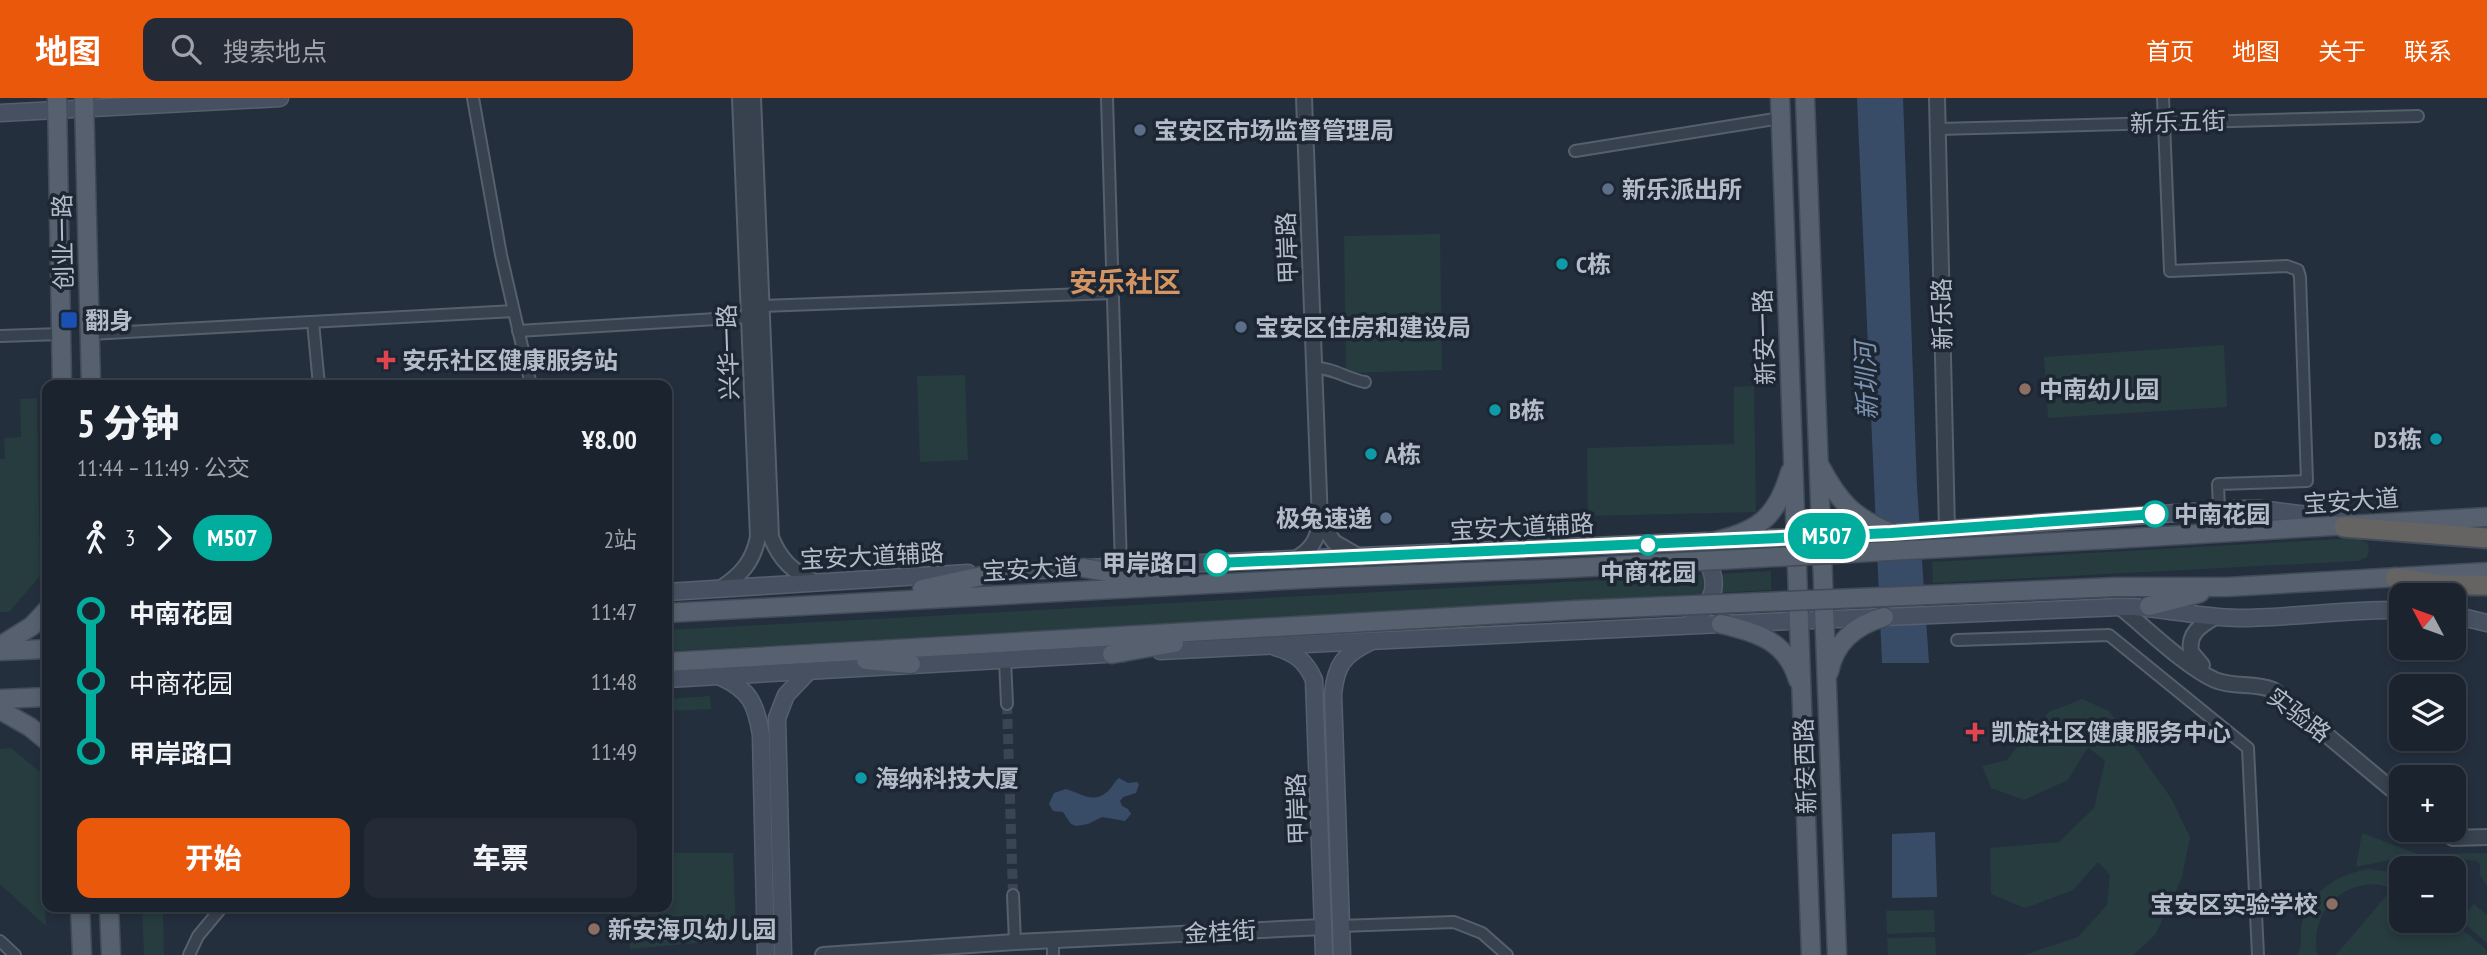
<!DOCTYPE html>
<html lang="zh">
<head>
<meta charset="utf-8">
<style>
  body { margin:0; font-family:"PT Sans Narrow","Noto Sans SC",sans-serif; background:#242b36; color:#f1f3f6; height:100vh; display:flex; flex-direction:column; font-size:26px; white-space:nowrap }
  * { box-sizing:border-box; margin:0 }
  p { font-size:23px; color:#a0a4aa }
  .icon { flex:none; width:38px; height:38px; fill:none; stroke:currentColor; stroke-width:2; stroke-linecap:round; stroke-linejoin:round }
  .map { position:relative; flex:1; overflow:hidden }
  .details { position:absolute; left:42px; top:282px; width:630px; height:532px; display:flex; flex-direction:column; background:#1b232e; border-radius:14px; box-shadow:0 4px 10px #0003,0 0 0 2px #39404a }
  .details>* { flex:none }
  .badge { padding:0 14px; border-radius:23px; font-size:24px; line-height:46px }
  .needle { width:46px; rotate:311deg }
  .fabs { position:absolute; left:2389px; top:485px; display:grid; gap:14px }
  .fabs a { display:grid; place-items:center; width:77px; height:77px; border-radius:14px; background:#1b232e; box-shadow:0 4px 10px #0003,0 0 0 2px #39404a; font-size:35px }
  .map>.badge { position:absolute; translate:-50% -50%; box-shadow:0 0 0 4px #fff }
  .legs { display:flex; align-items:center; gap:10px; height:77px; padding:0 35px; font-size:23px }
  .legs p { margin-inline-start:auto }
  .headline { display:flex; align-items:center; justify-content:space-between; height:119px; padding:0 35px }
  h1 { font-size:38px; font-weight:800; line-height:52px }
  .button { display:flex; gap:14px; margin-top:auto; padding:14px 35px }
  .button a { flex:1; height:80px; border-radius:14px; background:#ea580c; color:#fff; font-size:28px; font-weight:800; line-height:80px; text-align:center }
  .button a+a { background:#242b36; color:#f1f3f6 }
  ul { padding:0 35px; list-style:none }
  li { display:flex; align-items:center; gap:24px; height:70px; font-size:26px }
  li i { display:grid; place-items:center; width:10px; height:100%; margin:0 9px; background:currentColor }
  li i::after { content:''; width:18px; height:18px; margin:-9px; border:5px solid; border-radius:50%; background:#1b232e }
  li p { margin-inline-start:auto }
  li:first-child i { background:linear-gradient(#0000 50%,currentColor 0) }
  li:last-child i { background:linear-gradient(currentColor 50%,#0000 0) }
  header { display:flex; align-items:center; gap:42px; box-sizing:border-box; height:98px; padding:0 35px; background:#ea580c; color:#fff }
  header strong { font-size:33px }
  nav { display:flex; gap:38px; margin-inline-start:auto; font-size:24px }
  .search { width:490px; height:63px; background:#242b36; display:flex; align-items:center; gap:18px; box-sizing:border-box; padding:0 24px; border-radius:14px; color:#a0a4aa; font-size:26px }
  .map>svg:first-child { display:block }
  .green { fill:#263c3f }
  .water { fill:#394c67 }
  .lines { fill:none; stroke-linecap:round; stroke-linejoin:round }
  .minor-tunnel { stroke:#3a4453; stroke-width:10; stroke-dasharray:10 5; stroke-linecap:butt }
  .minor-casing { stroke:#565f6c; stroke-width:14 }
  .tertiary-casing { stroke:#565f6c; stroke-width:18 }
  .secondary-casing { stroke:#565f6c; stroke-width:19 }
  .primary-casing { stroke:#414a57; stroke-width:21 }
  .trunk-casing { stroke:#434c59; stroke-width:23 }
  .minor { stroke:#38414e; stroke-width:10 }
  .tertiary { stroke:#38414e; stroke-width:14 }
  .secondary { stroke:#465061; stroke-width:16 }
  .primary { stroke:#56606e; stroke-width:18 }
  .trunk { stroke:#656462; stroke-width:19 }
  .primary-bridge-casing { stroke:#414a57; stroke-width:21; stroke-linecap:butt }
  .primary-bridge { stroke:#56606e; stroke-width:18 }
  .line-1-casing { stroke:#fff; stroke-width:16 }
  .line-1 { stroke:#01ad9c; stroke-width:10 }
  .service-dot { fill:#5c6f8a; stroke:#1d2633; stroke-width:2.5 }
  .culture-dot { fill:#0f9aa8; stroke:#1d2633; stroke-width:2.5 }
  .transit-dot { fill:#1a4fb4; stroke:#1d2633; stroke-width:2.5 }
  .health-dot { fill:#e0444e; stroke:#1d2633; stroke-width:2.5 }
  .education-dot { fill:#8d6e63; stroke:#1d2633; stroke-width:2.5 }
  .stop-1-dot { fill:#fff; stroke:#01ad9c; stroke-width:3.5 }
  .labels { text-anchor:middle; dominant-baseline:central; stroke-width:7; stroke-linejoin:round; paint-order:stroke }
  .street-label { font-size:24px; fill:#b4bcc9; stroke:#1d2633 }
  .poi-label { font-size:24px; font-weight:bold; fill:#b4bcc9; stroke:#1d2633; text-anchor:start }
  .stop-label { font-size:24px; font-weight:bold; fill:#b4bcc9; stroke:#1d2633; text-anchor:start }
  .water-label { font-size:26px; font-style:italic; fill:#7c92b1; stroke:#1d2633 }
  .quarter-label { font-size:28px; font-weight:bold; fill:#d59563; stroke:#1d2633 }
</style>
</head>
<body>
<header>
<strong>地图</strong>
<div class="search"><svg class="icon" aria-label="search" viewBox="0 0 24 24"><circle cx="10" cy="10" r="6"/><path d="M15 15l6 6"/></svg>搜索地点</div>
<nav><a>首页</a><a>地图</a><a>关于</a><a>联系</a></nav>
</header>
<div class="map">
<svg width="2487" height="857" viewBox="0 0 2487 857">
  <rect width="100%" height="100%" fill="#242f3e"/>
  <!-- green -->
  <g class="green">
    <polygon points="1440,136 1442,272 1346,275 1344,138"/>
    <polygon points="2224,247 2227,309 2048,320 2044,259"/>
    <polygon points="965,277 968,362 920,364 917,278"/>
    <polygon points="1754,288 1756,414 1588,418 1587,350 1734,346 1734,289"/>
    <polygon points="37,300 40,478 9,514 0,514 0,361 5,361 4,340 21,339 20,301"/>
    <polygon points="2358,440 2367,445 2369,451 2367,459 2358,463 1933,485 1932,464"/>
    <polygon points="1771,473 1771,492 667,553 667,532"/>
    <polygon points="710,598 711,611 667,613 667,601"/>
    <polygon points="2082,601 2109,613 2171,700 2190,739 2182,779 2173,800 2155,837 2133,857 2024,857 2078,839 2107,807 2110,777 2098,764 2073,792 2025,810 1991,796 1990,750 2059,744 2094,710 2105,663 2088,649 2068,682 2024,702 1991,690 1982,668 2007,662 2023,641 2049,614"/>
    <polygon points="11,650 40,674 46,828 0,786 0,651"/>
    <polygon points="2362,735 2418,756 2487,755 2487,788 2480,777 2480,766 2477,763 2418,756 2356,769"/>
    <polygon points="667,755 733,755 736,835 730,842 630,851 629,809 667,808"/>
    <path d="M 2368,771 L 2385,773 L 2401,779 L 2401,822 L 2452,823 L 2487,852 L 2487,857 L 2336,857 L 2392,791 C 2382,786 2371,785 2360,788 C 2327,796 2312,825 2317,857 L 2297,857 C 2303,849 2300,841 2301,830 C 2306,795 2336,777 2368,771 Z"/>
    <polygon points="2474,806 2487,817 2487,845 2460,822"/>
    <polygon points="142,809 142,808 199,809 163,811 164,857 144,857"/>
    <polygon points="1934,812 1935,834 1887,836 1886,813"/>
    <polygon points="1935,839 1936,857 1888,857 1887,840"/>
  </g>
  <!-- water -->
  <g class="water">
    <polygon points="1857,0 1903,0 1917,389 1929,565 1882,565"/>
    <path d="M 1119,680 L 1128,685 L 1137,684 L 1139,686 L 1136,695 L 1123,699 L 1120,703 L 1122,708 L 1128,711 L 1131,716 L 1125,723 L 1102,719 L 1088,726 L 1076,728 L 1071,726 L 1063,714 L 1053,713 L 1049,706 L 1054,695 L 1066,691 C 1080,695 1093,706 1107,694 C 1112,690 1114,684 1119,680 Z"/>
    <polygon points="1935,734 1937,799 1892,800 1892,736"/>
  </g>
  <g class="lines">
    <!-- minor-tunnel -->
    <polyline class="minor-tunnel" points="1007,606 1013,797"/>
    <!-- minor casing -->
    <g class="minor-casing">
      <g id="minor">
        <polyline points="473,0 501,157 531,287"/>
        <polyline points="1107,0 1121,469"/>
        <polyline points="2163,0 2170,173 2287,168 2298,172 2300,179 2307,383 2218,386 2219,412"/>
        <polyline points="1938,31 2418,18"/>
        <polyline points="1575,53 1781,20"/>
        <polyline points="313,224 319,287"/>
        <polyline points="518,233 749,219 761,208 1113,195"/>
        <polyline points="90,236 513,213"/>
        <polyline points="0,238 61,236"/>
        <path d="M 1314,270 C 1332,269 1347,281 1365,284"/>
        <polyline points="1957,542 2109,537 2248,650 2258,857"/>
        <polyline points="1005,562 1007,606"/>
        <polyline points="1013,797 1015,844"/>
        <polyline points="1340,828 1454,824 1482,835 1507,857"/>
        <polyline points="1053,842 1053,857"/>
        <polyline points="0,843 15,857"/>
        <polyline points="189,857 198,838 223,808"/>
      </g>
    </g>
    <!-- tertiary casing -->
    <g class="tertiary-casing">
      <g id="tertiary">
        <path d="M 753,0 L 771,439 C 780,462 793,474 815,484"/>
        <polyline points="1937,0 1947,432"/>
        <polyline points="1320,424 1334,444 1360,459"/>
        <path d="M 1293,462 C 1310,454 1318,442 1320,424 L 1304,0"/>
        <path d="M 720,491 C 741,477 753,464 758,439 L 740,0"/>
        <path d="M 2120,509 C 2145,529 2187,570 2215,582 C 2234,590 2254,584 2273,592 L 2401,699"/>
        <path d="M 2202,567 L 2191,554 C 2188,535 2200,528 2215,519"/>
        <polyline points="2439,732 2453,740 2487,739"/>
        <polyline points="823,857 1015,844 1323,829"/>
      </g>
    </g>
    <!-- secondary casing -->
    <g class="secondary-casing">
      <g id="secondary">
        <polyline points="0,15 280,0"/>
        <polyline points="994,474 1891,435 2233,411 2259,411 2348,422"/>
        <polyline points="667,494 968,475"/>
        <polyline points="2454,517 2487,525"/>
        <path d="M 1689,527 C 1714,506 1724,482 1700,455"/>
        <path d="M 1275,549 C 1294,554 1306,563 1314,582 L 1324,857"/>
        <path d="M 1160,553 L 1721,526 L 2120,509 C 2161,508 2197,520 2238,520 C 2292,520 2347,511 2401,512"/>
        <path d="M 721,579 C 750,592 756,606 761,637 L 766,857"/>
        <polyline points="667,581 1123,555"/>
        <polyline points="783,857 777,620 786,597 810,572"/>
        <path d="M 1342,857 L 1333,596 C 1336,567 1343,557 1370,544"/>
      </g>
    </g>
    <!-- primary casing -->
    <g class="primary-casing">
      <g id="primary">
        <polyline points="57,0 62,287"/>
        <polyline points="84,0 91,287"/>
        <polyline points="1780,0 1811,857"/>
        <polyline points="1805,0 1837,857"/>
        <path d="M 1820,368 C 1839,404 1853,419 1891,435"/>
        <polyline points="2113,441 2487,419"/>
        <path d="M 1711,444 C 1757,434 1777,420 1790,374"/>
        <polyline points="1084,470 1129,478 1151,479"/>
        <polyline points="2116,489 2227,489 2487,474"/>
        <polyline points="922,491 1005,473"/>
        <polyline points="2149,508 2200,495"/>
        <polyline points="667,515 1322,480 1571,470"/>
        <path d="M 1721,526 C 1756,534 1787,543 1798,582"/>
        <polyline points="0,548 32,528 47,512"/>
        <polyline points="0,553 47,551"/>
        <polyline points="1112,556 1174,545"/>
        <polyline points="866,562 911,566"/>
        <polyline points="667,564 1575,512"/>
        <path d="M 1829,574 C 1835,543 1856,527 1884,519"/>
        <polyline points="0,601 47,599"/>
        <polyline points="0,612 30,629 47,643"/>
        <polyline points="80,808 82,857"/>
        <polyline points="109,808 111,857"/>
      </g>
    </g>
    <!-- trunk casing -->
    <g class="trunk-casing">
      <g id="trunk">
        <polyline points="2344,429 2487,440"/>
        <polyline points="2395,480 2440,487 2487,487"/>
      </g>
    </g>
    <!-- minor -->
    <use href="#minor" class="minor"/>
    <!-- tertiary -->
    <use href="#tertiary" class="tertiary"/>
    <!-- secondary -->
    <use href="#secondary" class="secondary"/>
    <!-- primary -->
    <use href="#primary" class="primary"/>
    <!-- trunk -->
    <use href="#trunk" class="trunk"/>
    <!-- primary-bridge casing -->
    <g class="primary-bridge-casing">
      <g id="primary-bridge">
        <polyline points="1571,470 2113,441"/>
        <polyline points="1575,512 2116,489"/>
      </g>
    </g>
    <!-- primary-bridge -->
    <use href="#primary-bridge" class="primary-bridge"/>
  </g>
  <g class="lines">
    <!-- line-1 casing -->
    <g class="line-1-casing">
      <polyline id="line-1" points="1217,465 1891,435 2155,416"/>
    </g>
    <!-- line-1 -->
    <use href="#line-1" class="line-1"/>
  </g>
  <!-- markers -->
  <g class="service-dot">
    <circle cx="1140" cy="32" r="7"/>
    <circle cx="1608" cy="91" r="7"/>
    <circle cx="1241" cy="229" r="7"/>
    <circle cx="1386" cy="420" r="7"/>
  </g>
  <g class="culture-dot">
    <circle cx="1562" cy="166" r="7"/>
    <circle cx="1495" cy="312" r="7"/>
    <circle cx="2436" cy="341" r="7"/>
    <circle cx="1371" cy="356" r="7"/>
    <circle cx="861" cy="680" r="7"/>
  </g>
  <rect class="transit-dot" x="60" y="213" width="18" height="18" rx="3.5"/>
  <g class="health-dot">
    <path d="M382.5 251.5h7v7h7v7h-7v7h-7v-7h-7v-7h7z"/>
    <path d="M1971.5 623.5h7v7h7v7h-7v7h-7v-7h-7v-7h7z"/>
  </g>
  <g class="education-dot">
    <circle cx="2025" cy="291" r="7"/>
    <circle cx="2332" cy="806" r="7"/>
    <circle cx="594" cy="831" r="7"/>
  </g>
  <g class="stop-1-dot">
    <circle cx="2155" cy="416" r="12"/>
    <circle cx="1648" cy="447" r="9"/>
    <circle cx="1217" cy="465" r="12"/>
  </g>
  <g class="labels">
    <!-- street labels -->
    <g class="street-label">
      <text transform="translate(2178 24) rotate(-2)">新乐五街</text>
      <text transform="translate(63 144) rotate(-91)">创业一路</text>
      <text transform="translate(1287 150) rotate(-92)">甲岸路</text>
      <text transform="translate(1942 216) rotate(-91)">新乐路</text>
      <text transform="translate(1764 239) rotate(-92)">新安一路</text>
      <text transform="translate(728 254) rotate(-92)">兴华一路</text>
      <text transform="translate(2351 403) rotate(-4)">宝安大道</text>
      <text transform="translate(1522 429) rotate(-3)">宝安大道辅路</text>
      <text transform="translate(872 458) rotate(-3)">宝安大道辅路</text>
      <text transform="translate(1030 471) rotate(-3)">宝安大道</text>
      <text transform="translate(2299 617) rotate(37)">实验路</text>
      <text transform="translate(1805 668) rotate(-92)">新安西路</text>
      <text transform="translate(1297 711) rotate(-92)">甲岸路</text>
      <text transform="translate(1220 834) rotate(-3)">金桂街</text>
    </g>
    <!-- poi labels -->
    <g class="poi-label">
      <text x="1154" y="32">宝安区市场监督管理局</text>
      <text x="1622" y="91">新乐派出所</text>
      <text x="1576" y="166">C栋</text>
      <text x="85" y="222">翻身</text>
      <text x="1255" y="229">宝安区住房和建设局</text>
      <text x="402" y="262">安乐社区健康服务站</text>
      <text x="2039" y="291">中南幼儿园</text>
      <text x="1509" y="312">B栋</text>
      <text x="2422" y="341" text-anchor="end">D3栋</text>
      <text x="1385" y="356">A栋</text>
      <text x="1372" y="420" text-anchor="end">极兔速递</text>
      <text x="1991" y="634">凯旋社区健康服务中心</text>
      <text x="875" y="680">海纳科技大厦</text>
      <text x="2318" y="806" text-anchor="end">宝安区实验学校</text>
      <text x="608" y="831">新安海贝幼儿园</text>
    </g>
    <!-- stop labels -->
    <g class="stop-label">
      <text x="2174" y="416">中南花园</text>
      <text x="1198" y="465" text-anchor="end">甲岸路口</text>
      <text x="1648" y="474" text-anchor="middle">中商花园</text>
    </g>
    <!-- water labels -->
    <g class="water-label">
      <text transform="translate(1866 283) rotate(-92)">新圳河</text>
    </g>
    <!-- quarter labels -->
    <g class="quarter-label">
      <text x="1125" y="183">安乐社区</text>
    </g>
  </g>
</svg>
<div class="fabs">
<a><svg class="needle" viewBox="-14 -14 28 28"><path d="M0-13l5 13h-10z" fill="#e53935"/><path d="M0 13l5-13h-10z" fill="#a0a4aa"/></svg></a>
<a><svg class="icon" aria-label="layers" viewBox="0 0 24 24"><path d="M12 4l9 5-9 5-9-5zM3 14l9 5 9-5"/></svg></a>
<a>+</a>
<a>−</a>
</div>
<b class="badge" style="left:1827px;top:438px;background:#01ad9c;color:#fff">M507</b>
<section class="details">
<div class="headline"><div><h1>5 分钟</h1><p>11:44 – 11:49 · 公交</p></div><b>¥8.00</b></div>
<div class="legs"><svg class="icon" aria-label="walk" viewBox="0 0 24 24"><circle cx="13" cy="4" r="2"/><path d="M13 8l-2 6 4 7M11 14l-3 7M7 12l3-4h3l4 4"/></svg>3<svg class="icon" aria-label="forward" viewBox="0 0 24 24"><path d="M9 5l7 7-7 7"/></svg><b class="badge" style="background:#01ad9c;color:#fff">M507</b><p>2站</p></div>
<ul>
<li><i style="color:#01ad9c"></i><b>中南花园</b><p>11:47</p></li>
<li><i style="color:#01ad9c"></i><span>中商花园</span><p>11:48</p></li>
<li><i style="color:#01ad9c"></i><b>甲岸路口</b><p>11:49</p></li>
</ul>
<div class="button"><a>开始</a><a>车票</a></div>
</section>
</div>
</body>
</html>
